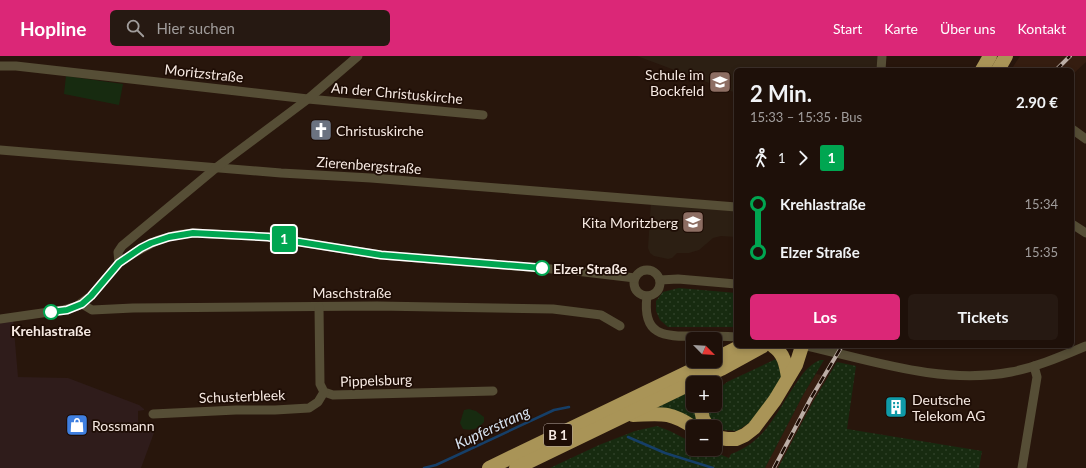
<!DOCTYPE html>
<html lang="de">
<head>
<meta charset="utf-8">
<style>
  body { margin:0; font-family:Lato,sans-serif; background:#261912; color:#f1f3f6; height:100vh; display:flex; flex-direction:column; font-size:15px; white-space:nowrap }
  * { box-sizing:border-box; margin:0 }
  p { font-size:13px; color:#a19d9c }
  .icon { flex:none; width:22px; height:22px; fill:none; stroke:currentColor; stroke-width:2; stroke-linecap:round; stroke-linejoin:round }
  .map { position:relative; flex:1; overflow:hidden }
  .sheet { position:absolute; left:734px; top:12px; width:340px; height:280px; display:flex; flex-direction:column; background:#1e1009; border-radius:6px; box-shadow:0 2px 6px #0003,0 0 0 1px #3c302a }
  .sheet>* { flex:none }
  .badge { padding:0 8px; border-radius:3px; font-size:14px; line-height:26px }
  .needle { width:26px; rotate:114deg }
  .tools { position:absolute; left:686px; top:276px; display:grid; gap:8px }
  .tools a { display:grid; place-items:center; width:36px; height:36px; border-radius:6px; background:#1e1009; box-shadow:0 2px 6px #0003,0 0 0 1px #3c302a; font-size:20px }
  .map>.badge { position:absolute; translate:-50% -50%; box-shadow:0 0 0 2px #fff }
  .legs { display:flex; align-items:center; gap:6px; height:44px; padding:0 16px; font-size:13px }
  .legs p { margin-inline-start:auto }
  .summary { display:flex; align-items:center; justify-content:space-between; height:68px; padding:0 16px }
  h1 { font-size:22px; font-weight:700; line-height:30px }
  .primary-button { display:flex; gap:8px; margin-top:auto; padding:8px 16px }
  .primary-button a { flex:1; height:46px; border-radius:6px; background:#db2777; color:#fff; font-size:16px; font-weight:700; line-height:46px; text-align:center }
  .primary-button a+a { background:#261912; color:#f1f3f6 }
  ul { padding:0 16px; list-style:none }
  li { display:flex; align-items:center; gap:14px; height:48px; font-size:15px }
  li i { display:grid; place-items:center; width:6px; height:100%; margin:0 5px; background:currentColor }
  li i::after { content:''; width:10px; height:10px; margin:-5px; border:3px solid; border-radius:50%; background:#1e1009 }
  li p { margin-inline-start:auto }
  li:first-child i { background:linear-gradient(#0000 50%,currentColor 0) }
  li:last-child i { background:linear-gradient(currentColor 50%,#0000 0) }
  header { display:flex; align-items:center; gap:24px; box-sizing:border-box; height:56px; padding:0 20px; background:#db2777; color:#fff }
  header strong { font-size:19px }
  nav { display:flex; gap:22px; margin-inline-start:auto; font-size:14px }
  .search { width:280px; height:36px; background:#261912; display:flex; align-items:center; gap:10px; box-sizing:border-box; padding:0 14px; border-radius:6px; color:#a19d9c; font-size:15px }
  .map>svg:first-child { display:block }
  .commercial { fill:#2f1c1b }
  .education { fill:#2c1f13 }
  .built { fill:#351d10 }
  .grass { fill:url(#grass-dots) }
  .park { fill:#172b10 }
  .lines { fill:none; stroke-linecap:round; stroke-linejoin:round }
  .stream { stroke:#163f68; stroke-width:2.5 }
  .minor { stroke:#564e36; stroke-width:9 }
  .highway { stroke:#a99457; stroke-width:14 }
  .rail-casing { stroke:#bbada5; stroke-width:4 }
  .rail { stroke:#1e0d05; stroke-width:2.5; stroke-dasharray:8; stroke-linecap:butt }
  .line-1-casing { stroke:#fff; stroke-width:9 }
  .line-1 { stroke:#00a651; stroke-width:6 }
  .stop-1-dot { fill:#fff; stroke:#00a651; stroke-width:2 }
  .labels { text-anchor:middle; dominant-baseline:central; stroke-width:3.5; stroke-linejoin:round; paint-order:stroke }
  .shield { fill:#1e0d05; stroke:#b5a7a0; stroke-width:1 }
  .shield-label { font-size:13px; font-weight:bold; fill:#f6e9e2 }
  .street-label { font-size:14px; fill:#f6e9e2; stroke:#1e0d05 }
  .poi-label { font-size:14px; fill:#f6e9e2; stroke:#1e0d05; text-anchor:start }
  .stop-label { font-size:14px; font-weight:bold; fill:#f6e9e2; stroke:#1e0d05; text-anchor:start }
  .water-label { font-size:15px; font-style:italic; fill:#d7e3f1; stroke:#1e0d05 }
</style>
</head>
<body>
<header>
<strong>Hopline</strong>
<div class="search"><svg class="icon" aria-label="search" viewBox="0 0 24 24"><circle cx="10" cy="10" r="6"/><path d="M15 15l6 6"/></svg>Hier suchen</div>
<nav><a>Start</a><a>Karte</a><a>Über uns</a><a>Kontakt</a></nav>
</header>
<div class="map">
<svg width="1086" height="412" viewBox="0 0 1086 412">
  <defs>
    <pattern id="grass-dots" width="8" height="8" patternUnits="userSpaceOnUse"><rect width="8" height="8" fill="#172b10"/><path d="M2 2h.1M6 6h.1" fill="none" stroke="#2e4027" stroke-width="1.8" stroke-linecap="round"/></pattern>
  </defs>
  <rect width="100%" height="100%" fill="#28160c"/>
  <!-- commercial -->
  <polygon class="commercial" points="13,262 18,321 68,322 139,349 144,353 144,354 138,355 138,368 148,370 155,374 141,412 0,412 0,263"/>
  <!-- education -->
  <g class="education">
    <polygon points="637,0 882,0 881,14 736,14 736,37"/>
    <polygon points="651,145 736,151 736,181 721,180 713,182 699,194 689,197 677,197 672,202 668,203 654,200 650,197 648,192"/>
  </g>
  <!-- built -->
  <g class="built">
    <polygon points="1020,0 1086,0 1086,6 1072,19 1072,14 1011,14"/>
    <polygon points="816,318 828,320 814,344 778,412 765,412 803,339"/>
  </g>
  <!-- grass -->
  <g class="grass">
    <polygon points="679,232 736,237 736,271 668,271 660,264 656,255 656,245 663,236"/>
    <polygon points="776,303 783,322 752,365 737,375 722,374 709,364 707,353 709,349 715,349 715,336 727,326"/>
    <path d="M 820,304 L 824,304 L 803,339 L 765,412 L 550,412 L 599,389 L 635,375 L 657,370 L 670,375 L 693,387 L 693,393 L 707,393 L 729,402 L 731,398 C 763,386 773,363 791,335 C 799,323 806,310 820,304 Z"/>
    <polygon points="837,306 856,310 847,373 982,395 979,412 778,412 814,344"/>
    <polygon points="693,334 693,349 696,349 704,371 651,354"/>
  </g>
  <!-- park -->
  <g class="park">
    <polygon points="66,20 123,28 119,49 64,38"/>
    <path d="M 469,353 L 476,355 L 484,361 L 484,366 C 478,373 472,375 463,373 L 460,367 L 464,354 Z"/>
  </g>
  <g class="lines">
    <!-- stream -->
    <g class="stream">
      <polyline points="628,381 665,397 713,412"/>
      <polyline points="424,412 436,409 554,354 569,351"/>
    </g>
    <!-- minor -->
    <g class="minor">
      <polyline points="0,10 16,10 308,43 483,59"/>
      <polyline points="881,14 882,0"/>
      <polyline points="1072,73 1086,83"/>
      <polyline points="0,94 281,117 371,122 736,151"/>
      <polyline points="1072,168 1086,177"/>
      <polyline points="119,207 118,196 122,190 217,111 308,43 358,0"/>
      <circle cx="647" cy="227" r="13"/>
      <polyline points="660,224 678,223 736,228"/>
      <path d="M 647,240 C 642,279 663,281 695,280 C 709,280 722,280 736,281"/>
      <polyline points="82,248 92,254 133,252 377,250 553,253 601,259 620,270"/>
      <polyline points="319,251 320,328 324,336 333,339 493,335"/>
      <polyline points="0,263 63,254 77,250 91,240 119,207 134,197 158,184 176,179 193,177 269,181 381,199 576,215 635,222"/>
      <path d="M 807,290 C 873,305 943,329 1011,316 C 1037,311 1062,300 1086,290"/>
      <polyline points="153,358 236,354 275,354 309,352 318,346 324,336"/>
      <polyline points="1022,412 1037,321 1034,310"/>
    </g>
    <!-- highway -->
    <g class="highway">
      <polyline points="982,14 990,0"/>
      <polyline points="998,14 1006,0"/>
      <path d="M 773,290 C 784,297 786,309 788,321"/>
      <polyline points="715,303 741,290"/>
      <polyline points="700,349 703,363 708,371"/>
      <path d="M 633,359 C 661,358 669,355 693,371"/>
      <polyline points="715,381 727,383 736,383 745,379 754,372 775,344 796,309 802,290"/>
      <polyline points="489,412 711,305"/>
      <polyline points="516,412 721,313 763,290"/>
    </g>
    <!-- rail casing -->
    <g class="rail-casing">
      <g id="rail">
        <polyline points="1056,14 1070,0"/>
        <polyline points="774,412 811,342 842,290"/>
      </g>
    </g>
    <!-- rail -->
    <use href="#rail" class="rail"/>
  </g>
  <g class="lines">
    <!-- line-1 casing -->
    <g class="line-1-casing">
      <polyline id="line-1" points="51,256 67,254 82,248 91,240 119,207 141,192 151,187 169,181 193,177 268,181 381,199 542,212"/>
    </g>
    <!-- line-1 -->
    <use href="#line-1" class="line-1"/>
  </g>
  <!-- icons -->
  <defs>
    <g id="school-square" transform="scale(1.15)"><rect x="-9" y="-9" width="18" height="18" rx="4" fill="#8d6e63" stroke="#1e0d05"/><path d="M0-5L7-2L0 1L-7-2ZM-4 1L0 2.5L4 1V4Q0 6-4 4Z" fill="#fff"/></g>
    <g id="church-square" transform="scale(1.15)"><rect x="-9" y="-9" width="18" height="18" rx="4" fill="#6b7280" stroke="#1e0d05"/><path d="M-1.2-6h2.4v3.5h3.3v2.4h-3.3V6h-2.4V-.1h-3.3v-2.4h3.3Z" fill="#fff"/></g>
    <g id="building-square" transform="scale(1.15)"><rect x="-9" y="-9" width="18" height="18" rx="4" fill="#0f9aa8" stroke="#1e0d05"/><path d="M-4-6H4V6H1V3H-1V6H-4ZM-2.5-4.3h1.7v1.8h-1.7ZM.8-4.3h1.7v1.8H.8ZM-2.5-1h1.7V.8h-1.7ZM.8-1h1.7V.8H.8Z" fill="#fff"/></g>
    <g id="shop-square" transform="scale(1.15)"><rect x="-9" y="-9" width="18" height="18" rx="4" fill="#3f7fe0" stroke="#1e0d05"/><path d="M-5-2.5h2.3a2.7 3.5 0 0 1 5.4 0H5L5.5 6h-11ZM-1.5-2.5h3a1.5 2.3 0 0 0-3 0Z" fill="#fff"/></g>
  </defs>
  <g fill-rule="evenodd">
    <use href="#school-square" x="720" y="26"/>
    <use href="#church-square" x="321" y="74"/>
    <use href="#school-square" x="693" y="166"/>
    <use href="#building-square" x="896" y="351"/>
    <use href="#shop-square" x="77" y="369"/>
  </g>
  <!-- markers -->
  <g class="stop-1-dot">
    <circle cx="542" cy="212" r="7"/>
    <circle cx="51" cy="256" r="7"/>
  </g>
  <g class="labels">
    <!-- shield labels -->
    <rect class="shield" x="544" y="368" width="28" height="22" rx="3"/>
    <g class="shield-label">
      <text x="558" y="379">B 1</text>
    </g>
    <!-- street labels -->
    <g class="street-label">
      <text transform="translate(204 17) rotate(6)">Moritzstraße</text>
      <text transform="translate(397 37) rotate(5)">An der Christuskirche</text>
      <text transform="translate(369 109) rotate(4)">Zierenbergstraße</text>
      <text x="352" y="236">Maschstraße</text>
      <text transform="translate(376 324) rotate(-2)">Pippelsburg</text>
      <text transform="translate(242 340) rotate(-2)">Schusterbleek</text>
    </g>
    <!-- poi labels -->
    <g class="poi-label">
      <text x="704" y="18" text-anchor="end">Schule im<tspan x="704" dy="16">Bockfeld</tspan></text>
      <text x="336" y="74">Christuskirche</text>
      <text x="678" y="166" text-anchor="end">Kita Moritzberg</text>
      <text x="912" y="343">Deutsche<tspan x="912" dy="16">Telekom AG</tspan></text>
      <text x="92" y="369">Rossmann</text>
    </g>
    <!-- stop labels -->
    <g class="stop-label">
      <text x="553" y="212">Elzer Straße</text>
      <text x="51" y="274" text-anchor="middle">Krehlastraße</text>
    </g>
    <!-- water labels -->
    <g class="water-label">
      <text transform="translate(492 371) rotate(-25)">Kupferstrang</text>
    </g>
  </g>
</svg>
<div class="tools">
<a><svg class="needle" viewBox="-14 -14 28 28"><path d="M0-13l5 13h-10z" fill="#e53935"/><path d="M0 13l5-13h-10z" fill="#a19d9c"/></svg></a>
<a>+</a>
<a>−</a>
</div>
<b class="badge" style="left:284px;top:183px;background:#00a651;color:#fff">1</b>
<section class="sheet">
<div class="summary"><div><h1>2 Min.</h1><p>15:33 – 15:35 · Bus</p></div><b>2.90 €</b></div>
<div class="legs"><svg class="icon" aria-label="walk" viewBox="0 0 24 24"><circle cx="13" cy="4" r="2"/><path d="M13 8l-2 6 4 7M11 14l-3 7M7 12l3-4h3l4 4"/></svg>1<svg class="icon" aria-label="forward" viewBox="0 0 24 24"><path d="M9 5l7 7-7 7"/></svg><b class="badge" style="background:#00a651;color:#fff">1</b></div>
<ul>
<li><i style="color:#00a651"></i><b>Krehlastraße</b><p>15:34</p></li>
<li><i style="color:#00a651"></i><b>Elzer Straße</b><p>15:35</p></li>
</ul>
<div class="primary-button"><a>Los</a><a>Tickets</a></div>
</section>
</div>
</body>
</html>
